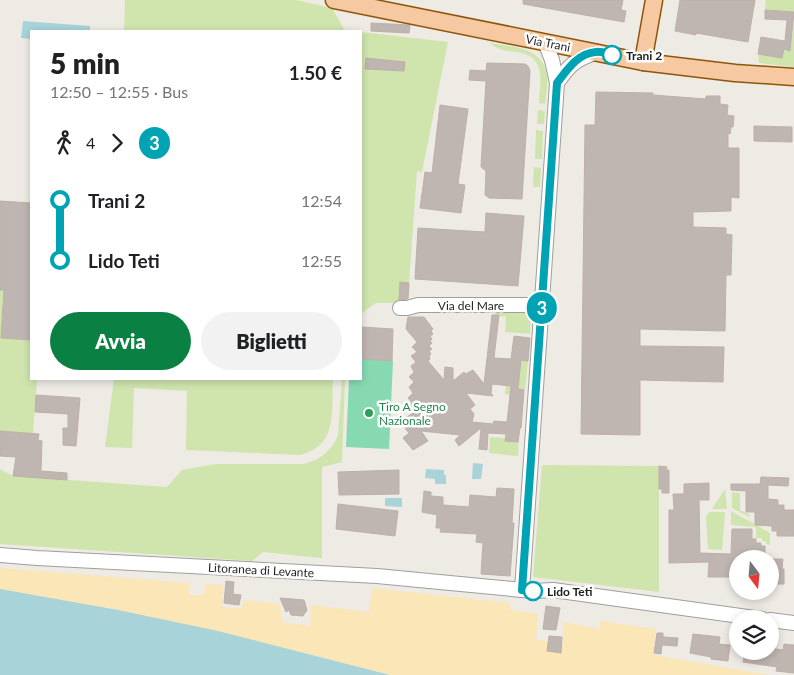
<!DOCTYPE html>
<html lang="it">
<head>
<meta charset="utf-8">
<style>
  body { margin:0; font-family:Lato,sans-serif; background:#f2f2f2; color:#202124; height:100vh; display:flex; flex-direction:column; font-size:19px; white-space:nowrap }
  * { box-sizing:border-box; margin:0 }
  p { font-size:16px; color:#757577 }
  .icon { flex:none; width:28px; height:28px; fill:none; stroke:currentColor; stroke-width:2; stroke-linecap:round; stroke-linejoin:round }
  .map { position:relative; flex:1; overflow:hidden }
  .sheet { position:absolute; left:30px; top:30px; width:332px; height:350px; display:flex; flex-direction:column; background:#fff; border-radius:0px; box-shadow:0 2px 8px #0003 }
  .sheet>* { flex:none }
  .badge { padding:0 10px; border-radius:16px; font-size:18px; line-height:32px }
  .needle { width:32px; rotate:164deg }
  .buttons { position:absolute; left:729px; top:550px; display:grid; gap:10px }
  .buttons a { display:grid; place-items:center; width:50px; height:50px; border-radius:50%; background:#fff; box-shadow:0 2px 8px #0003; font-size:25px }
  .map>.badge { position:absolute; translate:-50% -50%; box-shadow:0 0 0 2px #fff }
  .legs { display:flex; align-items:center; gap:8px; height:55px; padding:0 20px; font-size:16px }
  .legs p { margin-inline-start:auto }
  .head { display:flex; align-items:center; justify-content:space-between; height:85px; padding:0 20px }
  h1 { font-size:28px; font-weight:800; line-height:38px }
  .action { display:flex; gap:10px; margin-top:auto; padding:10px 20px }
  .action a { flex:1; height:58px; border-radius:30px; background:#0b8043; color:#fff; font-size:20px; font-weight:800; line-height:58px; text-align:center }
  .action a+a { background:#f2f2f2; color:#202124 }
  ul { padding:0 20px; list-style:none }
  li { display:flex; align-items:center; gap:18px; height:60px; font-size:19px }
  li i { display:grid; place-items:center; width:8px; height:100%; margin:0 6px; background:currentColor }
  li i::after { content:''; width:12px; height:12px; margin:-6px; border:4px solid; border-radius:50%; background:#fff }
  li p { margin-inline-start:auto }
  li:first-child i { background:linear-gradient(#0000 50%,currentColor 0) }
  li:last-child i { background:linear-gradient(currentColor 50%,#0000 0) }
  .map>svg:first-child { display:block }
  .grass { fill:#cfe5ad }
  .sand { fill:#fae6b6 }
  .pitch { fill:#87d9b1 }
  .water { fill:#a7d3d9 }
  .building { fill:#bfb5b1; stroke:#bfb0a8; fill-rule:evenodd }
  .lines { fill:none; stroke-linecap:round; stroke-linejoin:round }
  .minor-casing { stroke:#9f9f9f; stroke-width:16 }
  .major-casing { stroke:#8f5509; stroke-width:19 }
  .minor { stroke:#fff; stroke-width:14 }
  .major { stroke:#f6c9a2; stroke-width:16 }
  .line-1-casing { stroke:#fff; stroke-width:11 }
  .line-1 { stroke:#00a3b4; stroke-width:8 }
  .stop-1-dot { fill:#fff; stroke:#00a3b4; stroke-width:2.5 }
  .leisure-dot { fill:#2e9e5b; stroke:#fff; stroke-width:2 }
  .labels { text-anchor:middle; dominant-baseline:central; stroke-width:5; stroke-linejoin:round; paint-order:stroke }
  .street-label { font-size:12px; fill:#1e1e1e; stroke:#fff }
  .stop-label { font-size:12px; font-weight:bold; fill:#1e1e1e; stroke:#fff; text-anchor:start }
  .leisure-label { font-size:12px; fill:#27864d; stroke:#fff; text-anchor:start }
</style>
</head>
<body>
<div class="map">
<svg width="794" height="675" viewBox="0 0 794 675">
  <rect width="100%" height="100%" fill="#eeeae4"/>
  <!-- grass -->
  <g class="grass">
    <polygon points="125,0 296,0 332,8 345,31 124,31"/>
    <polygon points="766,0 794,0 794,12 765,10"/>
    <polygon points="794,22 794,67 759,63 758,54 782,58 785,43 790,50"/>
    <polygon points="361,32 448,42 422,172 417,171 409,283 400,283 399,303 376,303 363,312 361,319"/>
    <path d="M 490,43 C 512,47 544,47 547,76 C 548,84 546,95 545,104 L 539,103 C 540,80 547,56 516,52 C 506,51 498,50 490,43 Z"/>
    <polygon points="538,110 545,111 544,124 537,124"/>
    <polygon points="536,130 543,131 542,159 535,159"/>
    <polygon points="534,167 541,168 540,187 533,187"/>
    <polygon points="0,290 4,290 1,338 31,340 31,379 37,379 33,434 0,431"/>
    <polygon points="495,311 531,311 530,334 505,332 506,317 495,315"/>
    <polygon points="521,360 528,361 525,390 513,389 512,395 505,394 506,385 518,387"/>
    <path d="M 114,379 L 333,379 C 331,411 339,445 300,455 L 186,450 L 187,391 L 134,388 L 132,448 L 105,447 Z"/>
    <path d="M 342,379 L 345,379 L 342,462 L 322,467 L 322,558 L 263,552 L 252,561 L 0,544 L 0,469 L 13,476 L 167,487 L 182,470 L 216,464 L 304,464 C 320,460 330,452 338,436 Z"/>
    <polygon points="519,436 518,456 489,453 490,437 505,438 505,441 518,442"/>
    <polygon points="542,465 659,466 659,592 533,577"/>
    <polygon points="725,489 727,509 712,509"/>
    <polygon points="732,492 740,493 740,510 750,515 749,517 732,508"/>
    <polygon points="731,511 770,533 770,545 766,544 766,541 762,541 762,538 756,538 756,527 731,525"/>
    <polygon points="709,512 725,512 722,550 708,549 706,517"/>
  </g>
  <!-- sand -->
  <polygon class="sand" points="0,568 189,583 189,595 204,595 205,584 223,585 222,607 242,609 243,600 280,604 282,622 310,626 311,605 369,612 372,588 509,603 510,610 538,614 536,640 563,643 563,622 600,629 600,621 656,629 653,655 770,675 390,675 0,591"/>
  <!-- pitch -->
  <polygon class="pitch" points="361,359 393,361 389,449 346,447 349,379 361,379"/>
  <!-- water -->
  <g class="water">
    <polygon points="23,21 90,26 90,31 31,31 31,39 21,38"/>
    <polygon points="473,463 483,464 481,479 472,479"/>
    <polygon points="426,469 444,470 444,475 446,475 446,484 435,484 435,479 425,478"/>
    <polygon points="385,498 402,498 402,507 385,506"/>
    <polygon points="0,589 118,610 218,631 390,675 0,675"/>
  </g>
  <!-- building -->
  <g class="building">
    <polygon points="523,0 623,0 621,10 626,11 624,22 523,4"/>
    <polygon points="680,0 755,0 748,42 696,33 696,35 675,31"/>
    <polygon points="765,10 794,12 790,51 784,49 782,58 758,54 761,37 785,41 787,20 765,19"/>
    <polygon points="371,23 410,25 409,33 371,31"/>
    <polygon points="366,58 405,62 404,71 365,69"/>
    <polygon points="487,63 525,64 528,66 530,71 522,199 489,198 485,195 486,171 481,167 486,81 469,80 470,70 486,71"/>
    <polygon points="596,92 653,93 653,95 706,99 706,96 720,96 720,104 728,105 727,115 734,116 733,127 731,127 730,134 728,133 728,148 739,148 739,198 731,197 731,211 693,212 693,227 726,228 726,234 732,235 731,275 726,275 725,331 640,329 640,346 724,347 723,382 640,380 640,435 581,434 585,125 595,125"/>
    <polygon points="440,105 468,109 458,184 465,185 461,213 420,208 425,172 432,173"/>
    <polygon points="754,126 792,127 792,142 754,141"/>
    <polygon points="0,201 31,203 31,340 1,338 4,290 0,290"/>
    <polygon points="486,213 524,216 518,286 415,279 418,228 485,232"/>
    <polygon points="400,282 409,283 408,299 399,300"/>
    <path d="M 492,315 L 499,315 L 494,358 L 511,359 L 514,336 L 530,338 L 528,361 L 521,360 L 518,389 L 524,390 L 521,428 L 520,428 L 518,442 L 505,441 L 506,434 L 488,433 L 487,450 L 479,449 L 481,428 L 459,446 L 455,440 L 460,435 L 421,431 L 428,441 L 413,450 L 403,438 L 409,433 L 405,428 L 410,423 L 406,418 L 411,414 L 406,408 L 412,403 L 408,398 L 413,393 L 409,387 L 414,382 L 409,377 L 414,372 L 411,366 L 416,362 L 411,356 L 417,352 L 412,347 L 417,342 L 406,329 L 408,317 L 424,317 L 433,329 L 431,331 L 433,334 L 430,336 L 432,339 L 430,341 L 432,343 L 429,346 L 432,349 L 429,351 L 431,354 L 429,356 L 430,359 L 428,361 L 444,380 L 445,367 L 453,368 L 453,381 L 464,372 L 466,374 L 473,370 L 484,384 ZM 492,384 L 511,386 L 507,422 L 494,421 L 493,424 L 472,422 L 474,414 L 470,409 L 475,405 L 466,393 L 493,396 L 491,393 Z"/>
    <polygon points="361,327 393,329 392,361 361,359"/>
    <polygon points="36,395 80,398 76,446 63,445 63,428 68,428 68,414 35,412"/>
    <polygon points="0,431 39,434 38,440 42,441 41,471 67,473 67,480 13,476 16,457 0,456"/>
    <polygon points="659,466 667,467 666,470 669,470 669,493 662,493 662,489 659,489"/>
    <polygon points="399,470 399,494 339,495 338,472"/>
    <polygon points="761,477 789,478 788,486 768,485 768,499 778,500 778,505 784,505 784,510 794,510 794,536 777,536 777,531 772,531 772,526 755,525 755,512 746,512 746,491 731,490 731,484 760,484"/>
    <polygon points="709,483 709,500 699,500 700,553 731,554 732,529 752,529 752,539 756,539 756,543 761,543 761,546 765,546 765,559 738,559 738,577 708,577 709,562 669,563 669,510 674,510 673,494 684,494 684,484"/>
    <polygon points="497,488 514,489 512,523 514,523 510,576 481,574 483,543 476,542 477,534 440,532 441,528 436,528 437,515 422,512 424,491 431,492 431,496 443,497 443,505 469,507 470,495 496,497"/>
    <polygon points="338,504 398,511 395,536 336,529"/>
    <polygon points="770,559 783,559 782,569 784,569 784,584 770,584"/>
    <polygon points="226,581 234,582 233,594 241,595 239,605 224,603"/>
    <polygon points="280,598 304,600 307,610 303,616 291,615 289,610 286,612"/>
    <polygon points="546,606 560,608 556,630 543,629"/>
    <polygon points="657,633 663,633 663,637 678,638 677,646 662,645 661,654 654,653"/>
    <polygon points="693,634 720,637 719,644 730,645 728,661 711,659 711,657 690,653"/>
    <polygon points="549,636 562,637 561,653 547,651"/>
    <polygon points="784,644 794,645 794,673 776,671 777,667 743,662 745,651 770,651 770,648 783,650"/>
  </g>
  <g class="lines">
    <!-- minor casing -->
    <g class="minor-casing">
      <g id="minor">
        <path d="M 557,83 C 570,64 575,60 597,52"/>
        <polyline points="400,308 407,308 418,305 542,305"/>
        <polyline points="0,555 37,558 377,576 533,591 553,590 762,619"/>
        <polyline points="522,590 557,83 552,60 545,42"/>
        <polyline points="770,620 794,623"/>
      </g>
    </g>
    <!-- major casing -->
    <g class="major-casing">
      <g id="major">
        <polyline points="334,0 643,62 735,73 794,77"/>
        <polyline points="643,62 654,0"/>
      </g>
    </g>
    <!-- minor -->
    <use href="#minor" class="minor"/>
    <!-- major -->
    <use href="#major" class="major"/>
  </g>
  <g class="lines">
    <!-- line-1 casing -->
    <g class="line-1-casing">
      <path id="line-1" d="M 533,591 L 522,590 L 557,83 C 567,70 578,53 596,52 C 601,51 608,54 612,55"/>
    </g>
    <!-- line-1 -->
    <use href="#line-1" class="line-1"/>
  </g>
  <!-- markers -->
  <g class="stop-1-dot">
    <circle cx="612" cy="55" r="9"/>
    <circle cx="533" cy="591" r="9"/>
  </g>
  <circle class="leisure-dot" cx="369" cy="413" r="5"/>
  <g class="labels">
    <!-- street labels -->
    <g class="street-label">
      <text transform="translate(548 43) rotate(11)">Via Trani</text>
      <text x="471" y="305">Via del Mare</text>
      <text transform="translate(261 570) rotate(3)">Litoranea di Levante</text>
    </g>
    <!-- stop labels -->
    <g class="stop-label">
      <text x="626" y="55">Trani 2</text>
      <text x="547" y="591">Lido Teti</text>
    </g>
    <!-- leisure labels -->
    <g class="leisure-label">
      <text x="379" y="406">Tiro A Segno<tspan x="379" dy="14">Nazionale</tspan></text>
    </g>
  </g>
</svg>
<div class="buttons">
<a><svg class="needle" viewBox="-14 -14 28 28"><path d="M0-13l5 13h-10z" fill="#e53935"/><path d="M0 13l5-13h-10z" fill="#757577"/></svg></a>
<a><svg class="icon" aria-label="layers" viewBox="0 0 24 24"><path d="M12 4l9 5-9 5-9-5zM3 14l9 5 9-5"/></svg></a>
</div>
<b class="badge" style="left:542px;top:308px;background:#00a3b4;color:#fff">3</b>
<section class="sheet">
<div class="head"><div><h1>5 min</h1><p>12:50 – 12:55 · Bus</p></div><b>1.50 €</b></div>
<div class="legs"><svg class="icon" aria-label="walk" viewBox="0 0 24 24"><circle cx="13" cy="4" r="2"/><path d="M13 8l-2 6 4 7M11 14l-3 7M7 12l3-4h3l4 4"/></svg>4<svg class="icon" aria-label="forward" viewBox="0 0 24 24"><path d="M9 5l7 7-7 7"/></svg><b class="badge" style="background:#00a3b4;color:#fff">3</b></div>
<ul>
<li><i style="color:#00a3b4"></i><b>Trani 2</b><p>12:54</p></li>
<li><i style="color:#00a3b4"></i><b>Lido Teti</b><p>12:55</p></li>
</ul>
<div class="action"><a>Avvia</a><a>Biglietti</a></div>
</section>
</div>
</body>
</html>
